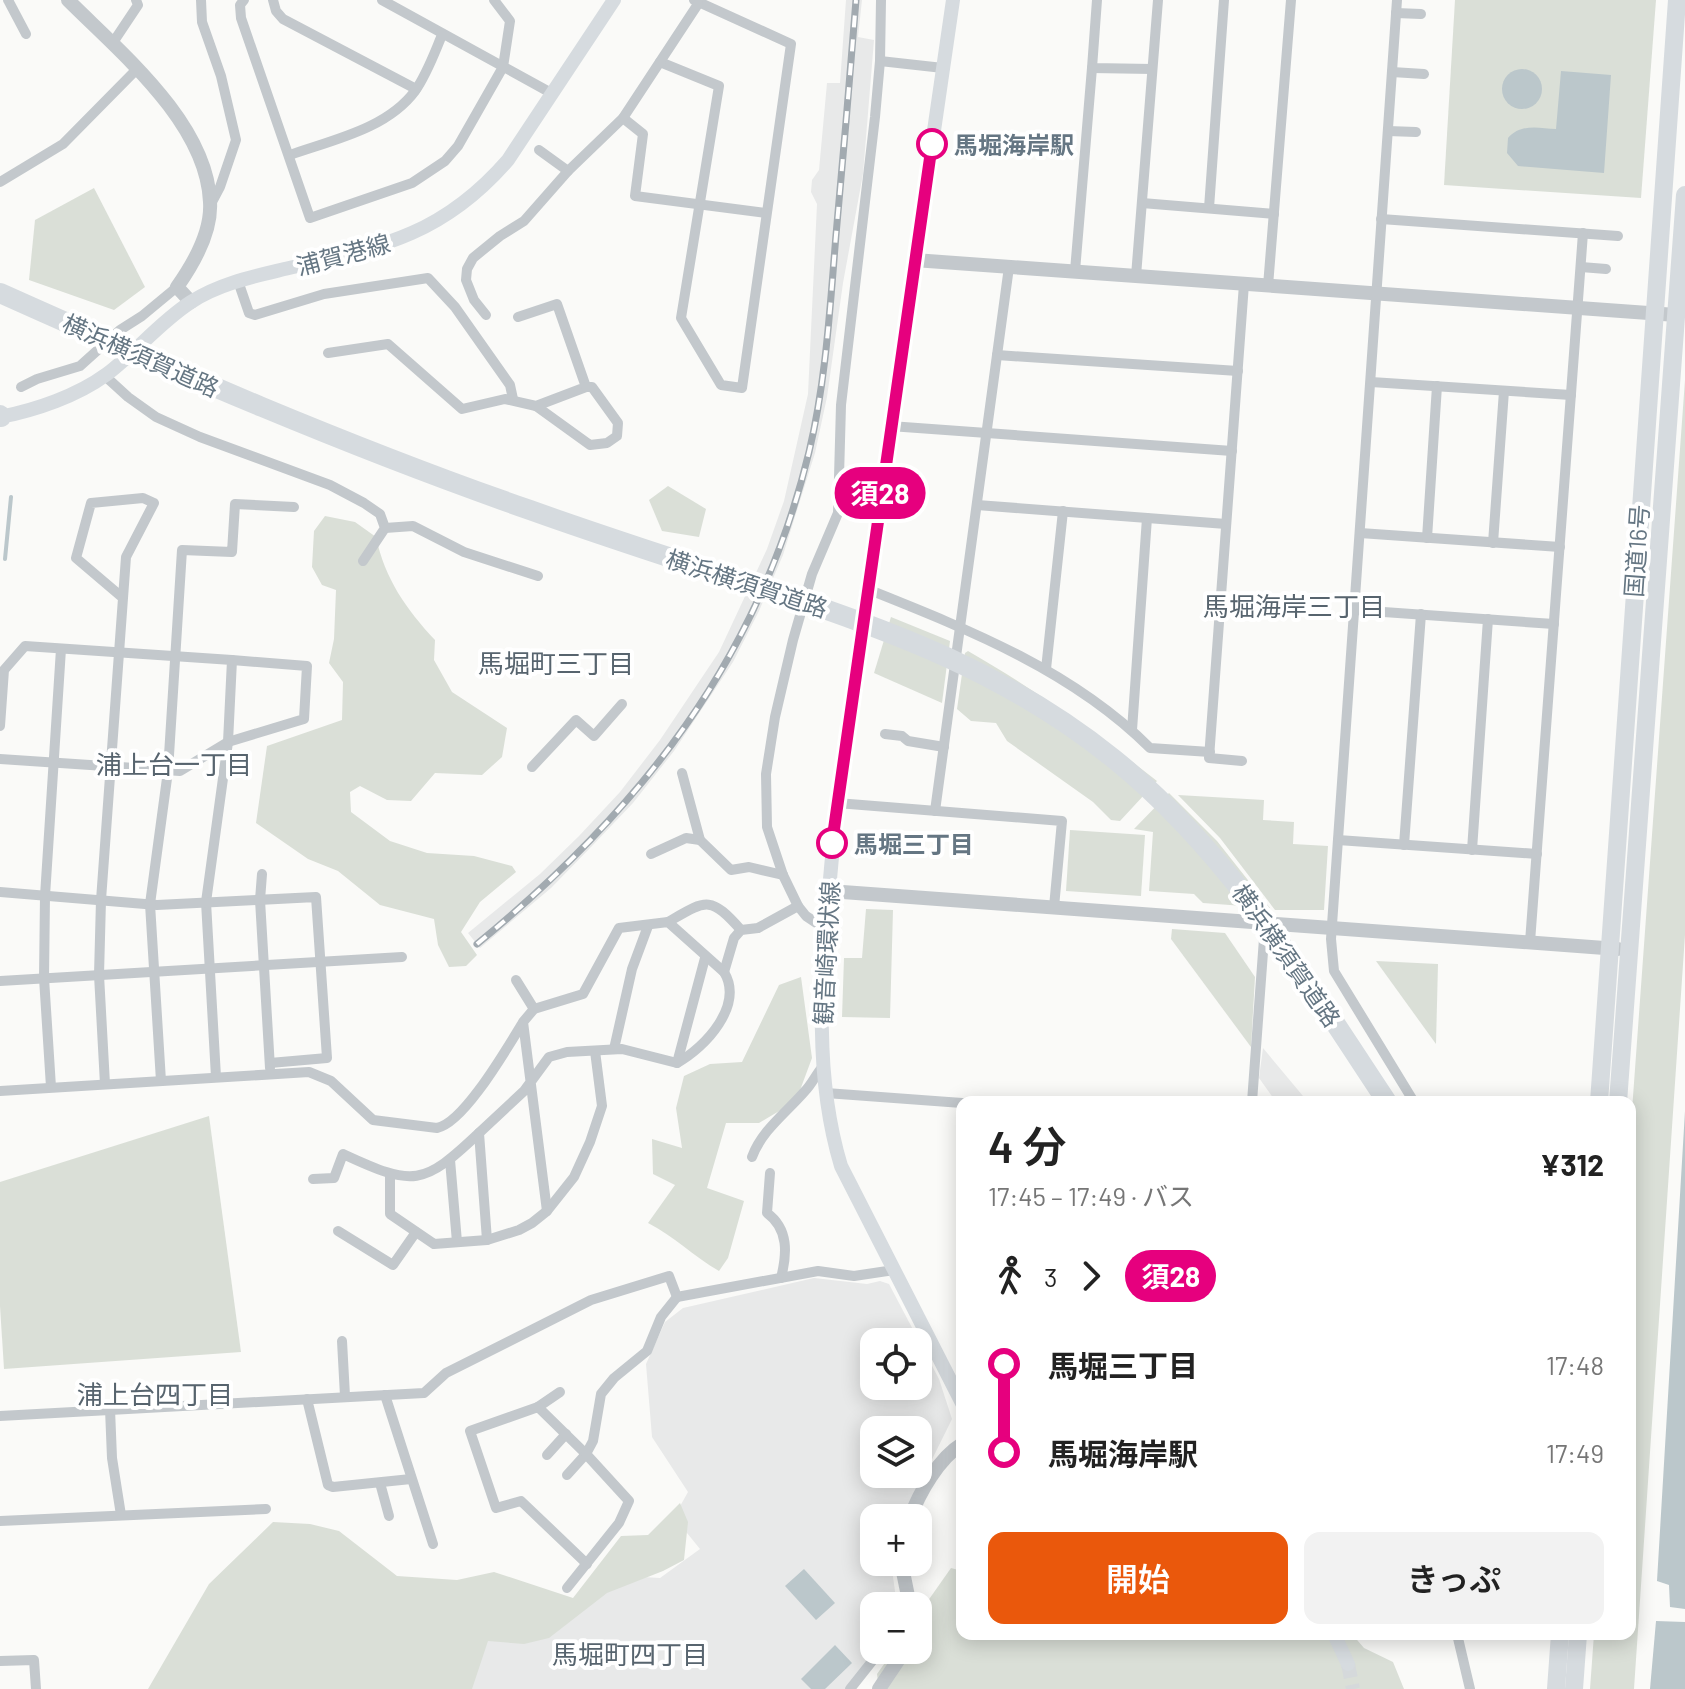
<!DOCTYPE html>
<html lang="ja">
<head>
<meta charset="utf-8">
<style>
  body { margin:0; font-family:Barlow,"Noto Sans JP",sans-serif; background:#f2f2f2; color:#222; height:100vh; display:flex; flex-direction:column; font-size:30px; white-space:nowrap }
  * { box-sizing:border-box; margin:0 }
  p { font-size:26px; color:#767676 }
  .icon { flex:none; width:44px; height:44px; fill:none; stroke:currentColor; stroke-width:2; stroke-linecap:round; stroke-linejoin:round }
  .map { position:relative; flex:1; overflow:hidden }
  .sheet { position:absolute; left:956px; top:1096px; width:680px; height:544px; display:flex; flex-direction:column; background:#fff; border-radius:16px; box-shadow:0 4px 20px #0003 }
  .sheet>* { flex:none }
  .badge { padding:0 16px; border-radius:26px; font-size:28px; line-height:52px }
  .fabs { position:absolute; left:860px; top:1328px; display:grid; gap:16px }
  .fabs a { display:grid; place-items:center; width:72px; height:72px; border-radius:16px; background:#fff; box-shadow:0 4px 20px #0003; font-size:40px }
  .map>.badge { position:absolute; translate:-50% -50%; box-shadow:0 0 0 4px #fff }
  .legs { display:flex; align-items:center; gap:12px; height:88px; padding:0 32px; font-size:26px }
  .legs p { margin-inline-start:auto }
  .overview { display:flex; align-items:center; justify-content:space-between; height:136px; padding:0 32px }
  h1 { font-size:44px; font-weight:600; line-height:60px }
  .action { display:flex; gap:16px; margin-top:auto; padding:16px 32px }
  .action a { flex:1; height:92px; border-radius:16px; background:#ea580c; color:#fff; font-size:32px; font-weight:600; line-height:92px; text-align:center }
  .action a+a { background:#f2f2f2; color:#222 }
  ul { padding:0 32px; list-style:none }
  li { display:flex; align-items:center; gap:28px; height:88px; font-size:30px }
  li i { display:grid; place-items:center; width:12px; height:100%; margin:0 10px; background:currentColor }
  li i::after { content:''; width:20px; height:20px; margin:-10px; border:6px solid; border-radius:50%; background:#fff }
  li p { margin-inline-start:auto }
  li:first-child i { background:linear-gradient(#0000 50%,currentColor 0) }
  li:last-child i { background:linear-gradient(currentColor 50%,#0000 0) }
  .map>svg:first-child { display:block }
  .built { fill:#e8e9e9; fill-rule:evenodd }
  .green { fill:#dadfd7 }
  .water { fill:#bbc7cb }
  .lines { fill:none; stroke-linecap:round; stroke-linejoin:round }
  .stream { stroke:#bbc7cb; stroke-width:4 }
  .secondary-tunnel { stroke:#d5d9db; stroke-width:14; stroke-dasharray:14 7; stroke-linecap:butt }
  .minor { stroke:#c3c8cc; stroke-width:10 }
  .tertiary { stroke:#c3c8cc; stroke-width:14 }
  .secondary { stroke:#d6dbdf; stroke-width:14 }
  .trunk { stroke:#d6dbdf; stroke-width:18 }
  .motorway { stroke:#d6dbdf; stroke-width:20 }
  .rail-casing { stroke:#a2aab0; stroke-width:7 }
  .rail { stroke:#fff; stroke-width:4; stroke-dasharray:12; stroke-linecap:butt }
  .line-1-casing { stroke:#fff; stroke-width:18 }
  .line-1 { stroke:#e6007e; stroke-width:12 }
  .stop-1-dot { fill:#fff; stroke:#e6007e; stroke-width:4 }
  .labels { text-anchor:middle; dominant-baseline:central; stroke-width:8; stroke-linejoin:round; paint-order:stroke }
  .stop-label { font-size:24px; font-weight:bold; fill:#657683; stroke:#fff; text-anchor:start }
  .street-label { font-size:24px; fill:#657683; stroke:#fff }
  .neighbourhood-label { font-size:26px; fill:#57646e; stroke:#fff }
</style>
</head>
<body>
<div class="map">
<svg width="1685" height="1689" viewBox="0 0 1685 1689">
  <rect width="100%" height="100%" fill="#fafaf8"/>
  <!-- built -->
  <g class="built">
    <polygon points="846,0 862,0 858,37 874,40 863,174 843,283 827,397 815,453 783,555 759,611 733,662 674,751 633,803 591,847 551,888 480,948 468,933 540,874 579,836 620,792 660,740 719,652 767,549 784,501 808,394 817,204 811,192 812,180 819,170 827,83 840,83"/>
    <polygon points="1263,1048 1308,1102 1276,1102 1259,1078"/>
    <path d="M 814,1278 L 867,1284 L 880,1281 L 889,1284 L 939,1379 L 952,1419 L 903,1518 L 874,1518 L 874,1562 L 891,1562 L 897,1606 L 874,1606 L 875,1650 L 845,1689 L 446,1689 L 491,1617 L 536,1623 L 626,1576 L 660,1578 L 700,1549 L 674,1517 L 688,1492 L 652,1437 L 646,1364 L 665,1322 L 683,1308 ZM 874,1342 L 918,1342 L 918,1386 L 874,1386 ZM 874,1430 L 918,1430 L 918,1474 L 874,1474 Z"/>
  </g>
  <!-- green -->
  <g class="green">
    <polygon points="1455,0 1656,0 1641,198 1444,185"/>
    <polygon points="94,188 145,287 114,310 29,280 35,220"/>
    <polygon points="1685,380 1685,935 1634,1689 1590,1689 1594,1634 1630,1634 1630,1138"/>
    <polygon points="668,486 706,509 699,537 662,531 649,500"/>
    <path d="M 325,516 L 355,522 L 376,537 C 385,579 406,609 435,640 L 434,660 L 452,692 L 507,728 L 502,757 L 482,775 L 435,773 L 411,801 L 387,800 L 360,786 L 350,792 L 351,812 L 390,841 L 427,853 L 474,856 L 512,866 L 516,872 L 480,902 L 461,932 L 477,955 L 466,966 L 449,967 L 438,945 L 434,919 L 380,905 L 338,871 L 308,859 L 256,823 L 267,746 L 342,720 L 343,682 L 329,663 L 334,639 L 336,590 L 322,585 L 312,567 L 314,531 Z"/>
    <polygon points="891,617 950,641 942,703 874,673"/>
    <path d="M 968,651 C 1036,690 1096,733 1157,781 L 1120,821 L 1111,820 L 1093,802 L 1007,741 L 996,723 L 971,721 L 957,709 L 965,653 Z"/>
    <polygon points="1169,793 1217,841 1270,908 1203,903 1194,894 1149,891 1153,832 1134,829"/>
    <polygon points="1178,795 1264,800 1263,820 1294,822 1293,844 1328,846 1324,910 1275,910 1220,838"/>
    <polygon points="1070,830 1145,835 1141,896 1066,891"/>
    <polygon points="866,909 893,910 890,1018 842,1017 844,958 862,958"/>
    <polygon points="1172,929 1225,933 1255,977 1251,1047 1171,939"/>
    <polygon points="1376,961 1438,964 1436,1044"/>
    <path d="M 801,977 L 812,1058 L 796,1101 L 759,1123 L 726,1123 L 707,1188 L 744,1201 L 728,1258 L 719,1271 C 693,1256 674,1236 648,1223 L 675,1185 L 653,1174 L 652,1139 L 682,1148 L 676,1108 L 684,1076 L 710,1064 L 742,1062 L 779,985 Z"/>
    <polygon points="209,1116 241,1352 4,1369 0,1306 0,1182"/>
    <polygon points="680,1503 688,1522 684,1560 663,1571 607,1593 549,1638 524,1644 488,1641 472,1689 148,1689 209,1584 273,1522 310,1524 339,1531 397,1576 457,1580 494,1572 573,1598 621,1536 648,1535"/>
    <polygon points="951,1568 962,1571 962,1634 1352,1634 1364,1648 1393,1662 1404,1689 879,1689 877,1674 894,1650 918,1650 918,1615"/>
  </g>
  <!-- water -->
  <g class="water">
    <circle cx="1522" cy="89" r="20"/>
    <path d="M 1561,71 L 1611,75 L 1604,173 L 1518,166 L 1507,153 L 1508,138 C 1521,123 1539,128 1556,129 Z"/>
    <polygon points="1685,1111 1685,1609 1670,1607 1669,1585 1657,1581"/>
    <polygon points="804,1569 835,1603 816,1620 785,1586"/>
    <polygon points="1656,1621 1685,1622 1685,1689 1650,1689"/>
    <polygon points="835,1645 852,1663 825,1689 811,1689 801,1679"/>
  </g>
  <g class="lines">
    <!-- stream -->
    <polyline class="stream" points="5,559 11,497"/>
    <!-- secondary-tunnel -->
    <polyline class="secondary-tunnel" points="1348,1664 1353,1689"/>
    <!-- minor -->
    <g class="minor">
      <polyline points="8,0 26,34"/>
      <polyline points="201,0 202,22 221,76 236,140 220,187 211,204"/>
      <polyline points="244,0 240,5 241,18 310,218 412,183 445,161 458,146 503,67 510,21 494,0"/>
      <polyline points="273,0 276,11 283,19 416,89"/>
      <polyline points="382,0 553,94"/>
      <polyline points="1097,0 1092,68 1152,69"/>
      <polyline points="1397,0 1331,939 1334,971 1414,1102"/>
      <polyline points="1396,13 1421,14"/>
      <polyline points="112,44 138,5 136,0"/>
      <polyline points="880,61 943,68"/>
      <polyline points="660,62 719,86 681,318 721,385 742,388 791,44 694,0"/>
      <polyline points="1392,72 1424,74"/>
      <polyline points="623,118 643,134 635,196 766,213"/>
      <polyline points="1388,131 1416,132"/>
      <polyline points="539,150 568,171"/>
      <path d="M 290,155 C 332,140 387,129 415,91 C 427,74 434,54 442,35"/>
      <polyline points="0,182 63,144 137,69"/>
      <polyline points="1142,203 1274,214"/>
      <polyline points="1209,208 1224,0"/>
      <polyline points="1381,219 1618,236"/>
      <polyline points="1581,267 1606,269"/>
      <polyline points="1075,271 1092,68"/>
      <polyline points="1136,276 1158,0"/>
      <polyline points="238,281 249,313 255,315 324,294 428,278 455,307 510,385 513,399"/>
      <polyline points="1268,286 1291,0"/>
      <polyline points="486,315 474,300 466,280 467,269 473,258 500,236 524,221 568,171 623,118 698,4"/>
      <polyline points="328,353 388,344 462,409 505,399 536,406 586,387 557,304 518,317"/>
      <polyline points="997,355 1238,371"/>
      <polyline points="105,376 128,397 156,417 200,437 330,485 364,503 380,514 385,528 363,561"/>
      <polyline points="1371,382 1571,395"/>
      <polyline points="21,387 37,379 80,366 120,330 142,316 177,287"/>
      <polyline points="536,406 590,445 607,443 617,436 618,423 592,387 586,387"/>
      <polyline points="890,426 1232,451"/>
      <polyline points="977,505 1226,524"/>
      <polyline points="385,528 413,526 464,552 538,576"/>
      <polyline points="1360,533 1560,547"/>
      <polyline points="1427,538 1437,386"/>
      <polyline points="1493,543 1504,391"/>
      <path d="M 867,589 C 967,629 1072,670 1150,748 L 1210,752"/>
      <polyline points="1355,610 1554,624"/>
      <polyline points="1046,669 1063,511"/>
      <polyline points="0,726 4,670 25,646 232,660 228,742 206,902 216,1077"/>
      <polyline points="1132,730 1147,518"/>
      <polyline points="885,734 902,736 908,741 944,747"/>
      <polyline points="0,759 180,771 228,742 304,719 307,666 232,660"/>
      <polyline points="1242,761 1209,758 1244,284"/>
      <polyline points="532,767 576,720 594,736 622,704"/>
      <polyline points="682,773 700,840 731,870 749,867 783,875"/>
      <polyline points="837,803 1062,821 1054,907"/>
      <polyline points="935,811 1009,267"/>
      <polyline points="1338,840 1537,854"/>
      <polyline points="1404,845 1421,614"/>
      <polyline points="1472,850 1488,619"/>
      <polyline points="651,854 686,838 700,840"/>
      <polyline points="262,874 260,900 270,1068"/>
      <polyline points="0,892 157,905 316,897 327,1058 270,1063"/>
      <path d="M 668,922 C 706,900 710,895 741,930"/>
      <polyline points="824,928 806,916 798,906 783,875 767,827 766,774 775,717 793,640 812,574 838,513 841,405 875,117 880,61 881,0"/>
      <polyline points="1530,942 1583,233"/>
      <polyline points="724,972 734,938 741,930 758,928 798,906"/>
      <polyline points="516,980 534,1009"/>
      <polyline points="0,981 402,957"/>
      <polyline points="614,1049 632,969 648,926"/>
      <polyline points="677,1063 705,958"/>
      <polyline points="161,1081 150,904 168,771 182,550 232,552 235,504 294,507"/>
      <polyline points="105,1084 99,975 101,900 126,557 154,503 143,498 91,503 76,558 123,598"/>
      <polyline points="51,1087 44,978 45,896 61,649"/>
      <path d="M 0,1091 L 309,1072 L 331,1081 L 373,1120 L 437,1128 C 464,1123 507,1048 522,1024"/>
      <polyline points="826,1093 962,1103"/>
      <polyline points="1252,1102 1265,925"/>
      <path d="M 752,1157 C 762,1130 786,1113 805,1091 C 812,1084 816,1074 824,1065"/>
      <polyline points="450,1160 457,1242"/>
      <path d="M 770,1173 L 767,1213 C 789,1229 787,1254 781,1278"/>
      <polyline points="390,1174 390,1214 434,1244 487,1240 519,1230 532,1223 547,1211 574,1177 590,1142 602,1106 595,1051"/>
      <path d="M 313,1179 L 334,1178 L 343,1154 C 414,1187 423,1186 479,1133"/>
      <polyline points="338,1231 393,1265 416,1232"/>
      <path d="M 487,1240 L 479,1133 L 524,1091 L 549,1057 L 567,1052 L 622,1049 L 677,1063 C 706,1047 744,1005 724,972 L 668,922 L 619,928 L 583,994 L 534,1009 L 523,1022 L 547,1211"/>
      <polyline points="342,1341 345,1396"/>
      <polyline points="385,1395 433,1544"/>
      <polyline points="307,1399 328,1485 333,1487 411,1479"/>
      <polyline points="538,1407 560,1392"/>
      <polyline points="110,1409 112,1458 121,1515"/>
      <polyline points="0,1416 424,1393 446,1373 591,1300 669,1276 677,1297 818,1271 854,1276 894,1270"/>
      <polyline points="547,1455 566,1434"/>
      <polyline points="567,1475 586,1454 538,1407 470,1431 496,1508 521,1501 587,1564"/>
      <polyline points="380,1483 389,1516"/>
      <polyline points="0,1521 266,1509"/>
      <polyline points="567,1588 619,1523 629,1501 586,1454 593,1441 601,1394 614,1378 647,1351 661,1317 677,1297"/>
      <polyline points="1457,1634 1470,1689"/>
      <polyline points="0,1661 34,1660 36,1689"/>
      <polyline points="850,1689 881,1650"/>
    </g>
    <!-- tertiary -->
    <g class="tertiary">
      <path d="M 68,0 C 120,52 207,123 210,202 C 212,232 194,263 177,287 L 191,302"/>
      <polyline points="914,260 1676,315"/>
      <polyline points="829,891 1618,949"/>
      <path d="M 910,1518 C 919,1493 939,1458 962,1444"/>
      <polyline points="901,1562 910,1606"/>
      <polyline points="879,1689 905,1650"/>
    </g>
    <!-- secondary -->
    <g class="secondary">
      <path d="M 953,0 C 925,191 898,382 869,573 C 854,679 838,784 829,890 C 821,982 814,1076 841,1166 L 962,1403"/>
      <path d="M 0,417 C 36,410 77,396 107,374 C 136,352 160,322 191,302 C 220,283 256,276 289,268 C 382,247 443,235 508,160 L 614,0"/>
      <polyline points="1334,1634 1348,1664"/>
    </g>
    <!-- trunk -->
    <g class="trunk">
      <polyline points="1599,1102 1677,0"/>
      <polyline points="1618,1102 1685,195"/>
      <polyline points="1556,1689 1560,1634"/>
      <polyline points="1574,1689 1578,1634"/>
    </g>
    <!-- motorway -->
    <g class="motorway">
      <path d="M 0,293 C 174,371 349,447 530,510 C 608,538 687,563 766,589 C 895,632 1007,673 1114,759 C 1230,853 1306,980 1387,1102"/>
      <polyline points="0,415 1,417"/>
    </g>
    <!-- rail casing -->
    <g class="rail-casing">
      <path id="rail" d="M 477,944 C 640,810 759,660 809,452 C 826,381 830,307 836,235 C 843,157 850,78 856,0"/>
    </g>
    <!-- rail -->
    <use href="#rail" class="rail"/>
  </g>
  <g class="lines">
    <!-- line-1 casing -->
    <g class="line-1-casing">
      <polyline id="line-1" points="832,843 932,144"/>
    </g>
    <!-- line-1 -->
    <use href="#line-1" class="line-1"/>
  </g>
  <!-- markers -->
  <g class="stop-1-dot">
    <circle cx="932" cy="144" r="14"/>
    <circle cx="832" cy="843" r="14"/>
  </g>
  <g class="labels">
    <!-- stop labels -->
    <g class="stop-label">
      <text x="954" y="144">馬堀海岸駅</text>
      <text x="854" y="843">馬堀三丁目</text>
    </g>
    <!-- street labels -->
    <g class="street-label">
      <text transform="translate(343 254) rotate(-15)">浦賀港線</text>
      <text transform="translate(141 355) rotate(24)">横浜横須賀道路</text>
      <text transform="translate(1636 551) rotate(-86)">国道16号</text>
      <text transform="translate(747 583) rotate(18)">横浜横須賀道路</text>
      <text transform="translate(826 953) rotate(-87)">観音崎環状線</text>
      <text transform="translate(1287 955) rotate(55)">横浜横須賀道路</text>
    </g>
    <!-- neighbourhood labels -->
    <g class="neighbourhood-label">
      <text x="1294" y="605">馬堀海岸三丁目</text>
      <text x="556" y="662">馬堀町三丁目</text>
      <text x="174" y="763">浦上台一丁目</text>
      <text x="155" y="1393">浦上台四丁目</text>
      <text x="630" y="1653">馬堀町四丁目</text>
    </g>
  </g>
</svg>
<div class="fabs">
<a><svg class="icon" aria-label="locate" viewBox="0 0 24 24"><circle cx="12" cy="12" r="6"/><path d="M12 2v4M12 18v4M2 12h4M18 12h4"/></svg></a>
<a><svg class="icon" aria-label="layers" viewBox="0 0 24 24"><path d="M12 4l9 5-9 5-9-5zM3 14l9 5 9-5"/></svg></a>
<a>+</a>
<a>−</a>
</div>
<b class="badge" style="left:880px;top:493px;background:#e6007e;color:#fff">須28</b>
<section class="sheet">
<div class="overview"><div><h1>4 分</h1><p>17:45 – 17:49 · バス</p></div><b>¥312</b></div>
<div class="legs"><svg class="icon" aria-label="walk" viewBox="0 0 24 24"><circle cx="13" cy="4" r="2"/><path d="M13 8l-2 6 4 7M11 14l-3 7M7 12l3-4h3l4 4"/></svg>3<svg class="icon" aria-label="forward" viewBox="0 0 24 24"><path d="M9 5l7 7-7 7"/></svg><b class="badge" style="background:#e6007e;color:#fff">須28</b></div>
<ul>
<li><i style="color:#e6007e"></i><b>馬堀三丁目</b><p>17:48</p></li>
<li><i style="color:#e6007e"></i><b>馬堀海岸駅</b><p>17:49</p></li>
</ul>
<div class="action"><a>開始</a><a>きっぷ</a></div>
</section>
</div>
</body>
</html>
